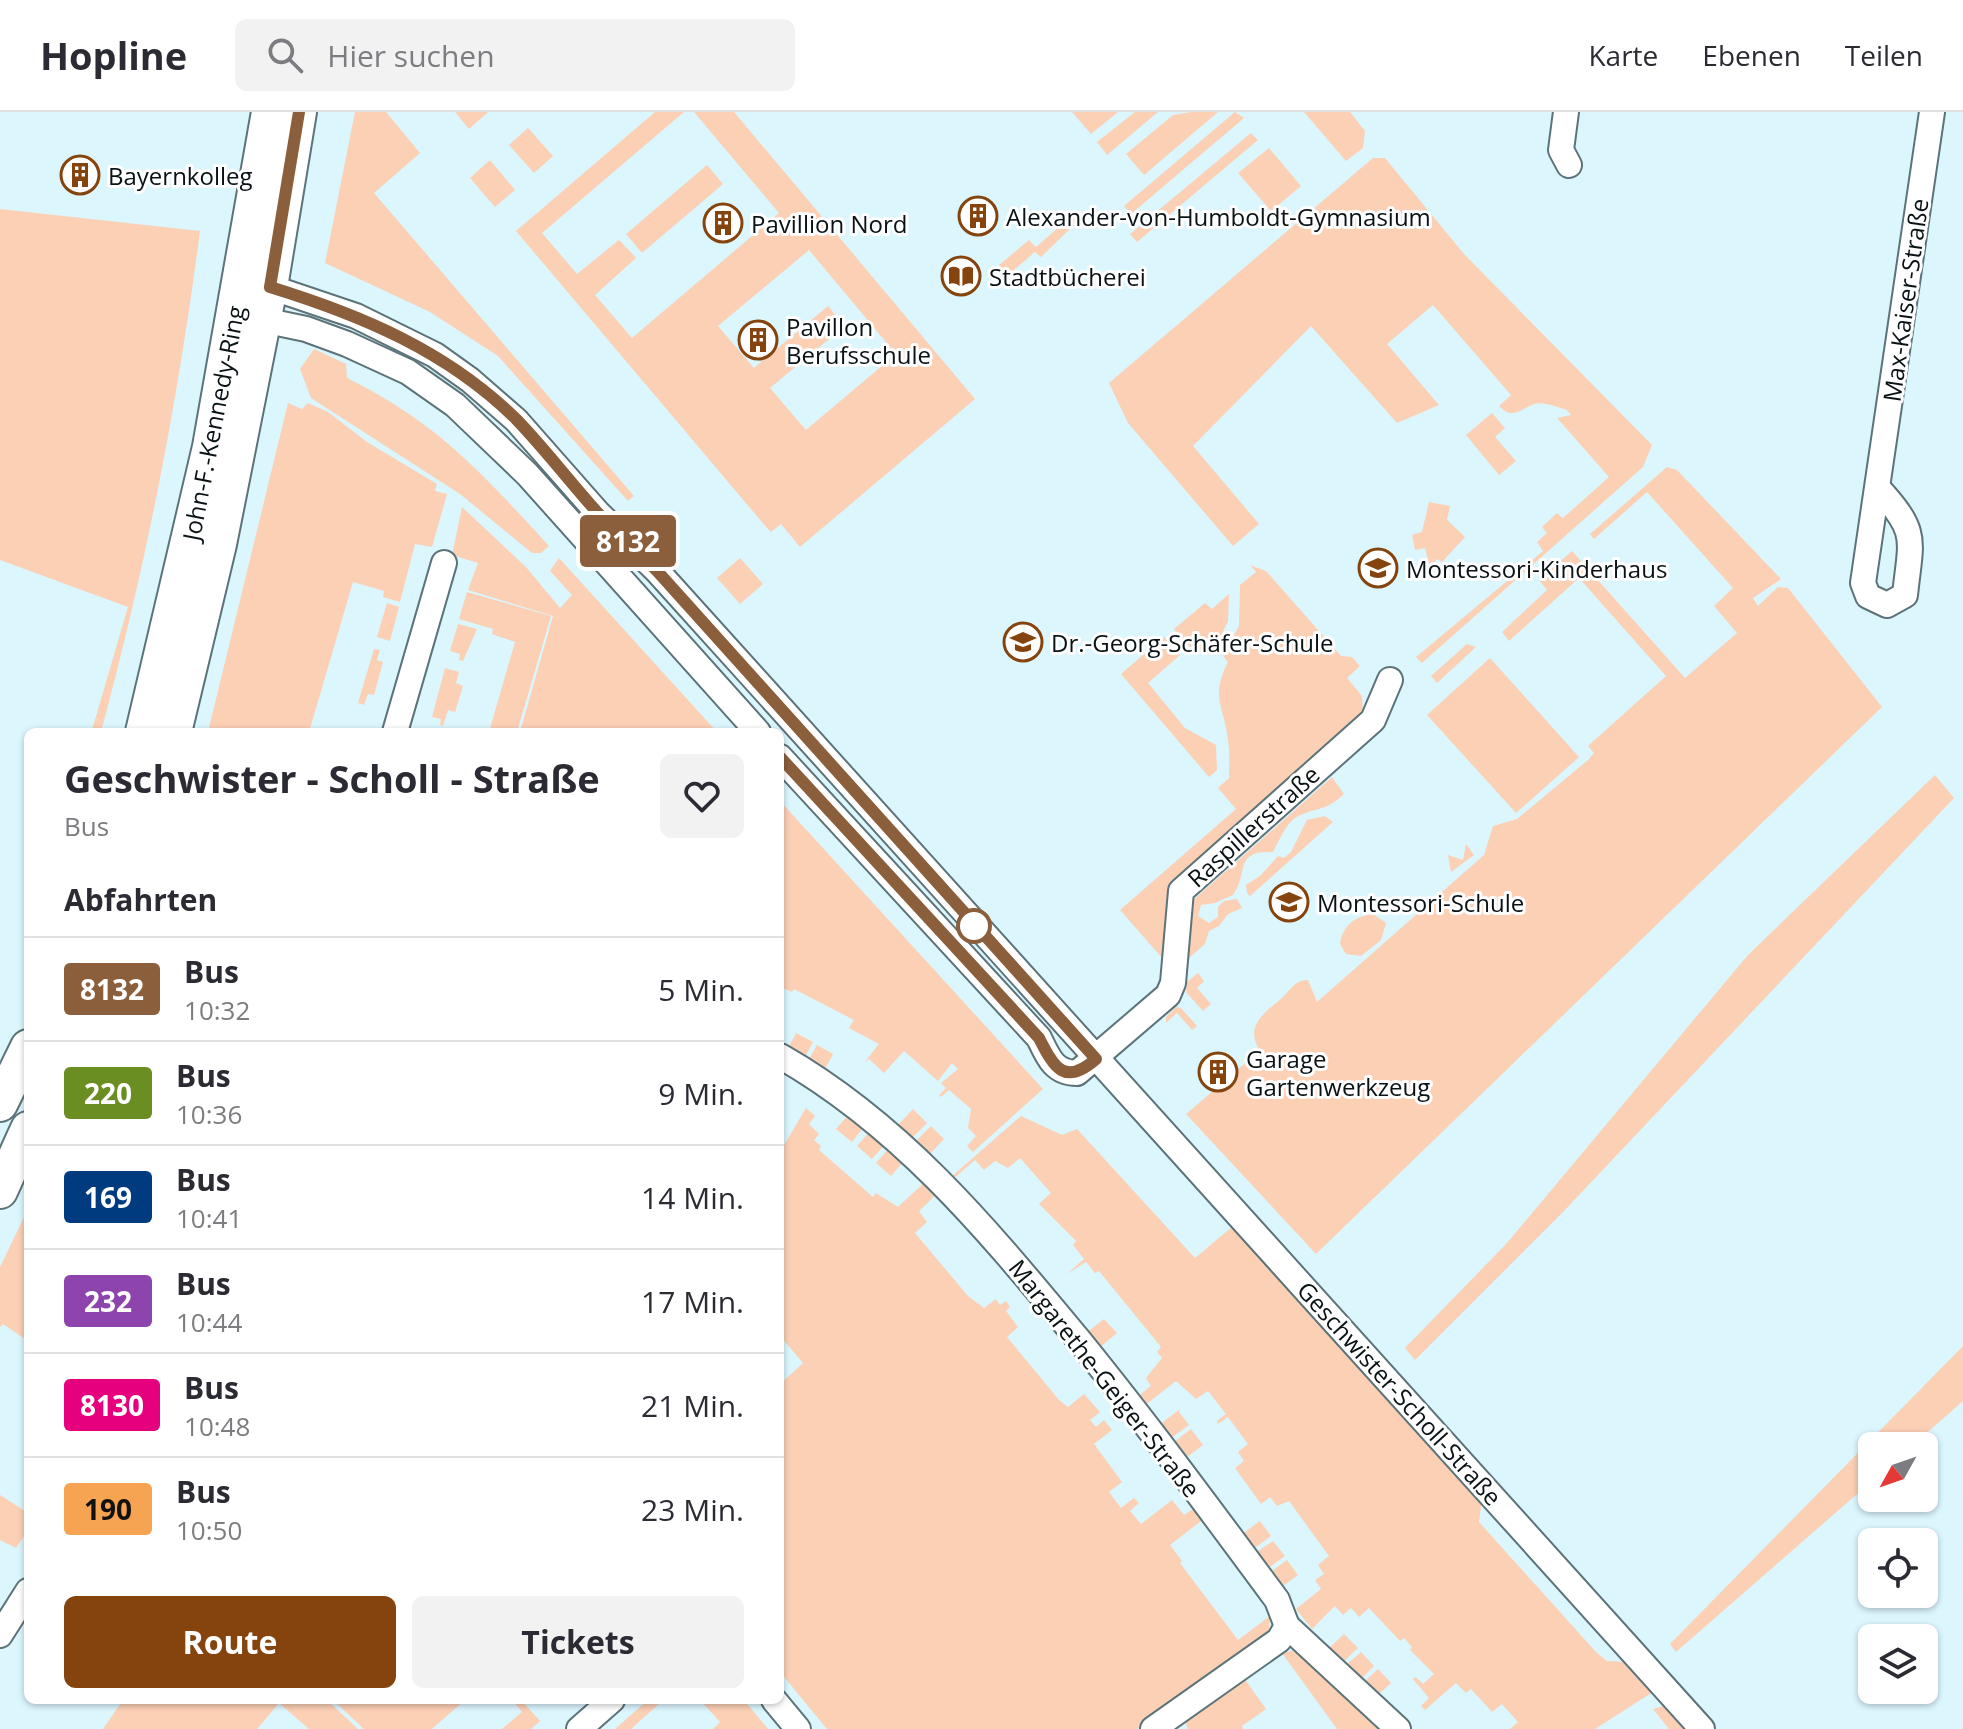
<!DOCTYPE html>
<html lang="de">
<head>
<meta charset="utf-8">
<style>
  body { margin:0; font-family:"Open Sans",sans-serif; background:#f2f2f3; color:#2b2b33; height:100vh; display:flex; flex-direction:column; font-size:30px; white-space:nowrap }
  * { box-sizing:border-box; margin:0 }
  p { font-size:26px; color:#7c7c81 }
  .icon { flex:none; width:44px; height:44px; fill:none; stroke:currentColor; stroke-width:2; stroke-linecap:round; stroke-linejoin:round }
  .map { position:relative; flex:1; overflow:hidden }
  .side { position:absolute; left:24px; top:616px; width:760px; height:976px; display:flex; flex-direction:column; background:#fff; border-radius:12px; box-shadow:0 2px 6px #0004 }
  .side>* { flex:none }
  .badge { padding:0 16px; border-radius:6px; font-size:28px; line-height:52px }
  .needle { width:52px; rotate:230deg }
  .tools { position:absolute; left:1858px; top:1320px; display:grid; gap:16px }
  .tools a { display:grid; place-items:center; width:80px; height:80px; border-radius:12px; background:#fff; box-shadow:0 2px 6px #0004; font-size:40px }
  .map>.badge { position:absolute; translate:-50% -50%; box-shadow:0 0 0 4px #fff }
  h2 { padding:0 40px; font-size:30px; line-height:72px }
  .round { display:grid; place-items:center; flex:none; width:84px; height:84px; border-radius:12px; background:#f2f2f3 }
  .head { display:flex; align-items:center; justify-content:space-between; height:136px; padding:0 40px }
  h1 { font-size:38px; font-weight:700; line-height:60px }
  .action { display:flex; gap:16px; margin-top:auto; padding:16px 40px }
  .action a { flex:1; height:92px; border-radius:12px; background:#85440e; color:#fff; font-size:32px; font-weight:700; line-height:92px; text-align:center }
  .action a+a { background:#f2f2f3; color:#2b2b33 }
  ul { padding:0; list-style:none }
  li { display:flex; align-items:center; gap:24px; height:104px; padding:0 40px; border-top:2px solid #e1e1e2 }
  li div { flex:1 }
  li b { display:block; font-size:30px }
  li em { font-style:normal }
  li .badge { min-width:88px; font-weight:700; text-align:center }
  header { display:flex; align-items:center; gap:48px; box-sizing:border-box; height:112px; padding:0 40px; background:#fff; border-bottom:2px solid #e1e1e2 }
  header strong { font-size:38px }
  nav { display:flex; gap:44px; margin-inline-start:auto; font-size:28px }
  .search { width:560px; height:72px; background:#f2f2f3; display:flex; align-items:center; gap:20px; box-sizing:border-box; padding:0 28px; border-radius:12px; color:#7c7c81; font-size:30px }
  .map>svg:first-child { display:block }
  .green { fill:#fbd0b5; fill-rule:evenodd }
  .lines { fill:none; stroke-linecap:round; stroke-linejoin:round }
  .street-casing { stroke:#5c7379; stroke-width:28 }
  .secondary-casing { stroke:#5c7379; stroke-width:38 }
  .street { stroke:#fff; stroke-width:24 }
  .secondary { stroke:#fff; stroke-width:34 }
  .line-casing { stroke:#fff; stroke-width:18 }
  .line { stroke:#8b5e3c; stroke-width:12 }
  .stop-dot { fill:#fff; stroke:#8b5e3c; stroke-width:4 }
  .labels { text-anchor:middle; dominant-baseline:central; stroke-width:6; stroke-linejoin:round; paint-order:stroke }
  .poi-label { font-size:24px; fill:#091215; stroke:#fefefe; text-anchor:start }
  .street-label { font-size:24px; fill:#091215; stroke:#fefefe }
</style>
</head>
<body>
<header>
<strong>Hopline</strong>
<div class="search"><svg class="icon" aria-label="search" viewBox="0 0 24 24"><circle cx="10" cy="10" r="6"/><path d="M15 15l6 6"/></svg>Hier suchen</div>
<nav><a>Karte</a><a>Ebenen</a><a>Teilen</a></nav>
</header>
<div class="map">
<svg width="1963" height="1617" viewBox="0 0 1963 1617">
  <rect width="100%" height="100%" fill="#dcf6fe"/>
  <!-- green -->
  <g class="green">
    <polygon points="355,0 386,0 420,41 374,81 634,384 628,389 498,244 430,200 325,151"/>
    <polygon points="455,0 488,0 469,17"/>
    <path d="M 655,0 L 684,0 L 542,121 L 577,162 L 619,128 L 636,146 L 595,183 L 632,226 L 779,101 L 694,0 L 734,0 L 975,287 L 800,435 L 781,412 L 771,420 L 767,416 L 516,119 ZM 809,138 L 896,242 L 806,318 L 770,276 L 845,214 L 828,194 L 754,256 L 718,214 Z"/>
    <polygon points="1072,0 1118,0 1091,22"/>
    <polygon points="1135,0 1158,0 1107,43 1097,30"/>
    <polygon points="1192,0 1218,0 1144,63 1126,42 1173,3"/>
    <polygon points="1235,0 1244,6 1131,102 1124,94"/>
    <polygon points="1304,0 1350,0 1365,19 1363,36 1346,49"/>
    <polygon points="528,16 553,44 534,61 509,33"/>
    <polygon points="1251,21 1258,28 1137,130 1130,122"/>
    <polygon points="1269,36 1301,74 1271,99 1238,61"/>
    <path d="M 1373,46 L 1385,46 L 1464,142 L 1652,333 L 1643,355 L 1422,551 L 1416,545 L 1543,439 L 1537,430 L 1547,421 L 1542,415 L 1557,401 L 1563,406 L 1609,365 L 1557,306 L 1571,303 L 1567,298 C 1557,295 1543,289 1534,292 C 1519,298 1513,308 1499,294 L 1511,283 L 1433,193 L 1387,232 L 1439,293 L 1397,311 L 1311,214 L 1193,334 L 1259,412 L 1233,434 L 1128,311 L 1109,271 Z"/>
    <polygon points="490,48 515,78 495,95 470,66"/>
    <polygon points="707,53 723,72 642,141 626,122"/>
    <path d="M 0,97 L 200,119 C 178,289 146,454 101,620 L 92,618 L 128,495 L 0,448 Z"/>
    <polygon points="1074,102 1079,108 1041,145 1035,140 1008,163 999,153 1029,128 1036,135"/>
    <path d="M 314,237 L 346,252 L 347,266 C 438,311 482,361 549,434 L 541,441 L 532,441 L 460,382 L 311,286 L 300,257 Z"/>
    <polygon points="288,291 302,297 308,291 328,300 367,330 437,372 435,379 447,382 432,435 415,432 400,490 383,485 384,479 353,470 309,620 208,620"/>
    <polygon points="1492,301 1505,316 1495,325 1516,349 1499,363 1466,323"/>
    <path d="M 1667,355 L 1677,358 L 1781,467 L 1753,486 L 1758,494 L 1778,475 L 1788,476 L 1882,595 L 1316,1142 L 1186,1002 L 1219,974 L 1215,969 L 1227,959 L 1217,947 L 1222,942 L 1237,958 L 1260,939 C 1244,914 1264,901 1282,886 C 1290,878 1296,867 1308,868 L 1317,890 L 1484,743 L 1493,714 L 1517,707 L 1588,648 L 1594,641 L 1588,634 L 1666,564 L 1579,466 L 1509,529 L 1502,520 L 1547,478 L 1539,468 L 1572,439 L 1685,566 L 1737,521 L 1714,494 L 1733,476 L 1647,380 L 1594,427 L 1590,422 Z"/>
    <polygon points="1429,390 1450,394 1447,408 1465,425 1442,450 1437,447 1430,455 1425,436 1415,438 1412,423 1422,420"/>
    <polygon points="462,395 526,455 560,496 572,483 550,459 559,446 717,620 520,620 553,504 468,478 478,451 452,443"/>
    <polygon points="740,446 763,472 740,492 717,466"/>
    <path d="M 1250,453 L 1266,459 L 1341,544 L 1352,545 L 1360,554 L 1347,566 L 1362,584 L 1363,600 L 1169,772 L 1163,847 L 1120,798 L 1236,697 L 1218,676 L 1229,666 C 1229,654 1230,640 1228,628 C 1224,593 1210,586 1228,550 L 1223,544 L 1239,514 L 1240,473 L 1256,460 Z"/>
    <polygon points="467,480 551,504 517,620 489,620 515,530 492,522 493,517 459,507"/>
    <path d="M 1229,482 L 1228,509 L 1214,539 C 1193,544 1186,531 1174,517 L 1205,491 L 1212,497 Z"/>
    <polygon points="387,491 399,495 390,529 377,525"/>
    <polygon points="458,512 477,517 463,549 459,548 460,542 450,539"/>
    <polygon points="1164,525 1180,543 1148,571 1185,616 1216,633 1217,658 1209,665 1121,562"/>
    <polygon points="1467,532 1476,535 1437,571 1431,564"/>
    <polygon points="374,537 380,538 377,548 383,550 374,583 368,582 364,593 358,591"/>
    <polygon points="1490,546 1579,645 1516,701 1427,603"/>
    <polygon points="445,556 459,560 456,571 463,574 455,600 448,598 443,614 440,613 441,607 432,605"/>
    <polygon points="1935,663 1954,686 1563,1100 1415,1248 1405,1236 1507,1131 1748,843"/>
    <path d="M 1332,665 L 1344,682 C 1325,699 1323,694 1303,702 C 1286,708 1281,726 1273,740 C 1233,738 1249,762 1233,783 L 1215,791 L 1201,793 L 1198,804 L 1209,811 L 1218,805 L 1218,795 L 1224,789 L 1237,787 L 1242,796 L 1228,802 L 1219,814 L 1209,819 L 1205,832 L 1189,846 L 1192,789 Z"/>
    <polygon points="780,689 1043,977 973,1040 967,1034 976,1024 968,1016 971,997 949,978 941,985 939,983 946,976 941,971 958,957 952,951 938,969 904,939 884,961 869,947 864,951 879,932 849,916 854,908 794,877 792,880 780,875"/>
    <polygon points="1325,704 1333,710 1250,784 1247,781 1246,773 1260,764 1278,744 1284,746 1291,740 1307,708"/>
    <polygon points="1466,732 1474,743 1451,760 1448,743 1463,748"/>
    <path d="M 1373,802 L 1386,811 L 1381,828 L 1361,844 L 1346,842 L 1340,832 C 1342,814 1355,804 1373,802 Z"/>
    <polygon points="1198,861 1204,869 1197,876 1211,892 1203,899 1186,880 1187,870"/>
    <polygon points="1176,895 1181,896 1197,914 1192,918 1177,901 1166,911 1166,905"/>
    <polygon points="796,921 813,930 804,947 787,938"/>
    <polygon points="817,933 833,942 824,959 808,949"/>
    <polygon points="806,996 815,1004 809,1012 819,1022 814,1028 821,1034 819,1038 873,1085 876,1081 898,1095 927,1068 939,1080 919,1099 927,1110 915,1121 968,1184 984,1196 996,1187 1000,1193 1006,1189 1010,1195 1006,1199 1018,1215 1007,1225 1059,1288 1068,1295 1084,1282 1100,1300 1090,1308 1096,1315 1104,1308 1112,1318 1094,1332 1122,1370 1109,1380 1121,1396 1134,1386 1139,1391 1130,1399 1141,1412 1172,1388 1184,1403 1196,1395 1205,1406 1170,1433 1182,1449 1180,1451 1238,1528 1270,1504 1269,1517 1260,1531 1137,1617 827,1617 780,1560 780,1272 803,1251 780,1224 780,1040"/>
    <polygon points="913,997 927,1011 911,1027 897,1014"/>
    <polygon points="851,1000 866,1012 852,1030 836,1017"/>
    <polygon points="1021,1004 1062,1023 1077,1017 1195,1146 1232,1115 1482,1387 1479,1410 1596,1540 1607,1549 1628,1550 1656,1578 1595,1617 1510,1617 1518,1610 1502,1592 1492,1600 1471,1577 1466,1581 1456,1571 1425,1598 1421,1594 1429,1586 1413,1567 1416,1565 1423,1572 1434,1562 1410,1538 1412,1535 1404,1526 1400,1529 1369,1496 1359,1505 1351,1496 1343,1503 1335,1494 1312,1517 1296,1497 1321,1477 1315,1468 1324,1462 1318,1453 1329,1444 1289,1389 1277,1394 1270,1385 1261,1392 1235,1356 1244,1349 1238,1340 1248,1332 1228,1305 1218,1312 1217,1309 1226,1302 1208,1279 1196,1287 1176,1269 1144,1294 1137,1285 1151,1274 1146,1266 1162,1246 1157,1240 1161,1235 1099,1159 1095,1161 1086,1150 1067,1162 1084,1147 1073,1133 1076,1129 1039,1092 1051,1081 1020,1046 1008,1056 995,1049 984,1058 975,1048 953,1067 951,1065"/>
    <polygon points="931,1014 944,1027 929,1043 915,1030"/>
    <polygon points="872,1017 887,1030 872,1047 857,1034"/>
    <polygon points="891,1034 906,1047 891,1064 876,1051"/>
    <polygon points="28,1097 28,1229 3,1212 0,1215 0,1155"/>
    <polygon points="1104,1207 1117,1221 1099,1236 1086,1221"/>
    <polygon points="1963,1234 1963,1289 1912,1334 1872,1334 1872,1369 1676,1540 1670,1532"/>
    <polygon points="1180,1297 1179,1300 1189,1313 1170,1327 1159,1313"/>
    <polygon points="1191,1317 1203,1333 1186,1346 1174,1330"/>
    <polygon points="0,1383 28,1401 28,1418 16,1436 0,1428"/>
    <polygon points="1260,1409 1271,1424 1252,1438 1241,1423"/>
    <polygon points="1273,1429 1285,1444 1267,1457 1255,1441"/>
    <polygon points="1287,1448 1298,1463 1280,1476 1269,1461"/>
    <polygon points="1344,1522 1358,1536 1342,1551 1329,1536"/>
    <polygon points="1300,1537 1382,1617 1337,1617 1282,1541"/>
    <polygon points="1361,1540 1374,1554 1359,1569 1345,1554"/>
    <polygon points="1378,1557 1391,1571 1376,1585 1362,1572"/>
    <polygon points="1244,1566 1266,1597 1242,1614 1243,1617 1188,1617 1185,1609"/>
    <polygon points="123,1588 327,1588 358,1617 309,1617 279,1591 257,1617 103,1617"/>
    <polygon points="333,1588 465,1588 432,1617 364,1617"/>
    <polygon points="512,1588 521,1588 540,1609 531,1617 502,1617 522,1600"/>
    <polygon points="648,1588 660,1591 631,1617 615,1617"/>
    <polygon points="700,1588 744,1588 768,1617 713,1617 720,1610"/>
    <polygon points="1666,1593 1689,1617 1669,1617 1653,1597"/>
  </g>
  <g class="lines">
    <!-- street casing -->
    <g class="street-casing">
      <g id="street">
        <polyline points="1566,0 1561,38 1569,53"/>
        <polyline points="258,180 270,175 356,204 435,243 470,268 516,308 597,400 658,460 1702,1617"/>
        <polyline points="252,200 263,208 306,217 347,232 408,260 455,293 527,362 758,620"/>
        <path d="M 1878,376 C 1919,421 1911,426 1905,483 L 1887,493 L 1868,484 L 1863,471 L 1932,0"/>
        <polyline points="395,620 444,451"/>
        <path d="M 780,645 L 1039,926 C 1048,945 1054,961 1077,961 L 1168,883 L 1173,871 L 1181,779 L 1373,608 L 1390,568"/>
        <path d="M 780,944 C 903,1014 989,1120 1078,1227 C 1147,1312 1212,1400 1277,1488 L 1287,1514 L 1398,1617"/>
        <polyline points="0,1523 28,1479"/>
        <polyline points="774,1588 798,1617"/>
        <polyline points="579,1617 612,1588"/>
        <polyline points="1153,1617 1279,1528 1287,1514"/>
      </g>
    </g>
    <!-- secondary casing -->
    <g class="secondary-casing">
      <g id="secondary">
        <polyline points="143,620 210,335 269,0"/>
        <polyline points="174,620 219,432 270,175 299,0"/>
        <polyline points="0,992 28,935"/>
        <polyline points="0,1079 28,1017"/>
      </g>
    </g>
    <!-- street -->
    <use href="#street" class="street"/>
    <!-- secondary -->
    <use href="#secondary" class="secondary"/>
  </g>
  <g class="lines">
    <!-- line casing -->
    <g class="line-casing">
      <path id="line" d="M 299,0 L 270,175 C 361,203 447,239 516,307 C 545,337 569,369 597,400 C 616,421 639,439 658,460 L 1096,947 C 1064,975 1054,955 1039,926 L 780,645"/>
    </g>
    <!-- line -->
    <use href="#line" class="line"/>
  </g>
  <!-- icons -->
  <defs>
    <g id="building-ring" transform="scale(2)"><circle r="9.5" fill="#fefefe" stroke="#85440e" stroke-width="1.5"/><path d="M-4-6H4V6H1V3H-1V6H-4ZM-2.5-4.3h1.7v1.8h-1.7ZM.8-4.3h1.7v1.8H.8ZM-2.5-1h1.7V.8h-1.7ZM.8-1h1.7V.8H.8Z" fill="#85440e"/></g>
    <g id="library-ring" transform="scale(2)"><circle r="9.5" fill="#fefefe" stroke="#85440e" stroke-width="1.5"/><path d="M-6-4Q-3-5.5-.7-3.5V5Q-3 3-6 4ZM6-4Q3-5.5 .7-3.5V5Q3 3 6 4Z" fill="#85440e"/></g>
    <g id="school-ring" transform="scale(2)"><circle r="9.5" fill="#fefefe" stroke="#85440e" stroke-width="1.5"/><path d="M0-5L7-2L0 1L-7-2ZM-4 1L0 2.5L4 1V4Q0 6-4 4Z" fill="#85440e"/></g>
  </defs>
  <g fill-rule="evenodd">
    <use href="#building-ring" x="80" y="63"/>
    <use href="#building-ring" x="978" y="104"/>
    <use href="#building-ring" x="723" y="111"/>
    <use href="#library-ring" x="961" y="164"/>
    <use href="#building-ring" x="758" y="228"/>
    <use href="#school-ring" x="1378" y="456"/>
    <use href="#school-ring" x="1023" y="530"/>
    <use href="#school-ring" x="1289" y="790"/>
    <use href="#building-ring" x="1218" y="960"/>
  </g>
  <!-- markers -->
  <circle class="stop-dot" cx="974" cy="814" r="16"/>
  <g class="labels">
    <!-- poi labels -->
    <g class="poi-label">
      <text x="108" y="63">Bayernkolleg</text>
      <text x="1006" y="104">Alexander-von-Humboldt-Gymnasium</text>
      <text x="751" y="111">Pavillion Nord</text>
      <text x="989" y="164">Stadtbücherei</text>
      <text x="786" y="214">Pavillon<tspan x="786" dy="28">Berufsschule</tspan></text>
      <text x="1406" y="456">Montessori-Kinderhaus</text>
      <text x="1051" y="530">Dr.-Georg-Schäfer-Schule</text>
      <text x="1317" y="790">Montessori-Schule</text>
      <text x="1246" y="946">Garage<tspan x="1246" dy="28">Gartenwerkzeug</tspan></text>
    </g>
    <!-- street labels -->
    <g class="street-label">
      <text transform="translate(1905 188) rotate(-82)">Max-Kaiser-Straße</text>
      <text transform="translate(213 311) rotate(-79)">John-F.-Kennedy-Ring</text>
      <text transform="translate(1253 714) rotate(-42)">Raspillerstraße</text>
      <text transform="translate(1105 1266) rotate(52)">Margarethe-Geiger-Straße</text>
      <text transform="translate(1400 1281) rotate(48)">Geschwister-Scholl-Straße</text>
    </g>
  </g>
</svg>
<div class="tools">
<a><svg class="needle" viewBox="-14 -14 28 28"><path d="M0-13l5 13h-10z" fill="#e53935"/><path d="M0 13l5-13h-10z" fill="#7c7c81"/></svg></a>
<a><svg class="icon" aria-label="locate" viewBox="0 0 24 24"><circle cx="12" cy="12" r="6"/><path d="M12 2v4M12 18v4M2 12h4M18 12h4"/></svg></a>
<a><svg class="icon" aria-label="layers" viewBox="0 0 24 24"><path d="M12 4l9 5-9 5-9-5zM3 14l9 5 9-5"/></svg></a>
</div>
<b class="badge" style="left:628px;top:429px;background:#8b5e3c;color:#fff">8132</b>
<section class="side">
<div class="head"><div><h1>Geschwister - Scholl - Straße</h1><p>Bus</p></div><a class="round"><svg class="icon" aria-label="heart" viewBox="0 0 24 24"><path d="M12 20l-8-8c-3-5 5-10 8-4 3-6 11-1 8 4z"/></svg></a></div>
<h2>Abfahrten</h2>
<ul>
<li><span class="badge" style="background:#8b5e3c;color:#fff">8132</span><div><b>Bus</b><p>10:32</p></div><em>5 Min.</em></li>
<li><span class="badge" style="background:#6b8e23;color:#fff">220</span><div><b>Bus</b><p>10:36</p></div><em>9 Min.</em></li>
<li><span class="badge" style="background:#003b80;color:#fff">169</span><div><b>Bus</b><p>10:41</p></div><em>14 Min.</em></li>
<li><span class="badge" style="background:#8e44ad;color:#fff">232</span><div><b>Bus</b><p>10:44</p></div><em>17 Min.</em></li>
<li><span class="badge" style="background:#e6007e;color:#fff">8130</span><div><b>Bus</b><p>10:48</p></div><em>21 Min.</em></li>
<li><span class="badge" style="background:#f6a451;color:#111">190</span><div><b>Bus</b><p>10:50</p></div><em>23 Min.</em></li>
</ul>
<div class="action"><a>Route</a><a>Tickets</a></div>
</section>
</div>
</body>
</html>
